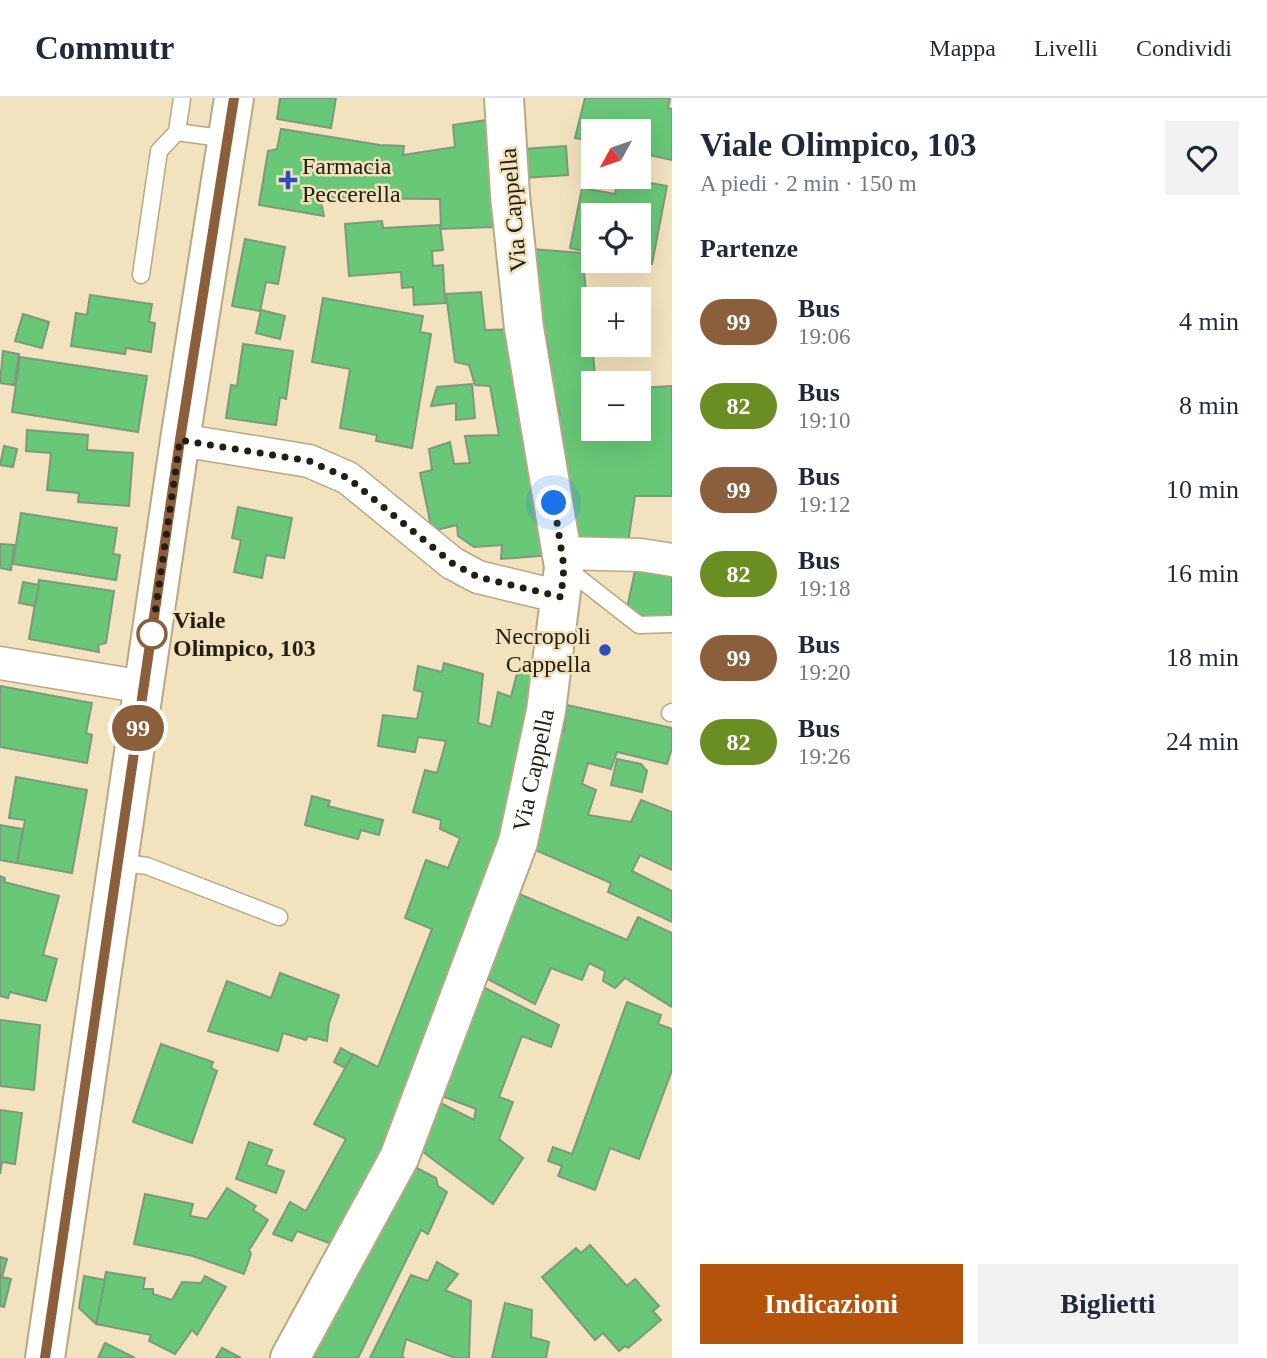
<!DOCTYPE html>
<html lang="it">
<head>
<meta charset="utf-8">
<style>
  body { margin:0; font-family:"Times New Roman",serif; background:#f2f2f3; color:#1f2937; height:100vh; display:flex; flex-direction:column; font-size:26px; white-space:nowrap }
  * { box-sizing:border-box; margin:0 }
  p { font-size:23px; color:#747a83 }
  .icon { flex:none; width:38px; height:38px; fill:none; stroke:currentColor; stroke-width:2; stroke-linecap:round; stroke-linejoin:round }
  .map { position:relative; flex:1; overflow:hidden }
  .details { display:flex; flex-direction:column; background:#fff; width:595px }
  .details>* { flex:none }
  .badge { padding:0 14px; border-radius:23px; font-size:24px; line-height:46px }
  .needle { width:46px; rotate:230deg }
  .fabs { position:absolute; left:581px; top:21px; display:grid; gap:14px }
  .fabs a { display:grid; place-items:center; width:70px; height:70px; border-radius:0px; background:#fff; box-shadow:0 7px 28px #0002; font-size:35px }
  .you { position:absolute; width:35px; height:35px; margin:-18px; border:5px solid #fff; border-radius:50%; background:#1a73e8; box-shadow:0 0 0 10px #1a73e833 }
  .map>.badge { position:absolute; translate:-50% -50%; box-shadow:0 0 0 4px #fff }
  h2 { padding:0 28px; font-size:26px; line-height:63px }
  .round { display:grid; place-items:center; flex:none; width:74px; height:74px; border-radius:0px; background:#f2f2f3 }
  .overview { display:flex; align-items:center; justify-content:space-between; height:119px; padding:0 28px }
  h1 { font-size:33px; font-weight:600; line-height:52px }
  .action { display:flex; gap:14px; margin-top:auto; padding:14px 28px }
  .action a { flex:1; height:80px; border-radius:0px; background:#b45309; color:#fff; font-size:28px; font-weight:600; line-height:80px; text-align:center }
  .action a+a { background:#f2f2f3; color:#1f2937 }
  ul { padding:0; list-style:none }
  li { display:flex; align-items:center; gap:21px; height:84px; padding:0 28px }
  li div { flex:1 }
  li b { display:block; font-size:26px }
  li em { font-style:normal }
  li .badge { min-width:77px; font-weight:700; text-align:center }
  header { display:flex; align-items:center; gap:42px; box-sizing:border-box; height:98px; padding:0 35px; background:#fff; border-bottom:2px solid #e0e1e3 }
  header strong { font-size:33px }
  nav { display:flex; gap:38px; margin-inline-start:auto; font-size:24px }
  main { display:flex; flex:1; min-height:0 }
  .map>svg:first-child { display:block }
  .building { fill:#69c877; stroke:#7c997e; stroke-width:2 }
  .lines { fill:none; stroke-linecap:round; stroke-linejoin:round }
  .service-casing { stroke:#b7a885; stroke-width:19 }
  .minor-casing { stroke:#b7a885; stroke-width:35 }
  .tertiary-casing { stroke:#b7a885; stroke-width:42 }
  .service { stroke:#fff; stroke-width:16 }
  .minor { stroke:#fff; stroke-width:32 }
  .tertiary { stroke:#fff; stroke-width:38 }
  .line-casing { stroke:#fff; stroke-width:16 }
  .line { stroke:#8b5e3c; stroke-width:10 }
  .walk { stroke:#241e10; stroke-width:7; stroke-dasharray:0 12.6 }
  .poi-dot { fill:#2e4ebe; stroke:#f3e2be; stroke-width:2.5 }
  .stop-dot { fill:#fff; stroke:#8b5e3c; stroke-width:3.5 }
  .labels { text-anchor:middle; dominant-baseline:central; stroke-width:5; stroke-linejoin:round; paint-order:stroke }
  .poi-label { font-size:24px; fill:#241e10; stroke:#f3e2be; text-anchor:start }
  .street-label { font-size:24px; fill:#241e10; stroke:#f3e2be }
  .stop-label { font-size:24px; font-weight:bold; fill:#241e10; stroke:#f3e2be; text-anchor:start }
</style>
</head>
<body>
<header>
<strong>Commutr</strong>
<nav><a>Mappa</a><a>Livelli</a><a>Condividi</a></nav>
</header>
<main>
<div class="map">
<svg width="672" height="1260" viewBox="0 0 672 1260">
  <rect width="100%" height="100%" fill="#f3e2be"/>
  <!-- building -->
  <g class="building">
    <polygon points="280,0 336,0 331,30 277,21"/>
    <polygon points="585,0 670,0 668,10 672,11 672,62 639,55 639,33 593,33 593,44 575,40"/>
    <polygon points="493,21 494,129 441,131 440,101 320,100 324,118 259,107 268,53 277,51 281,31 380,47 404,48 403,57 455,49 453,27"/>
    <polygon points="566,48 568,77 524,80 522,51"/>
    <polygon points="618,79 667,88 652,166 636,163 639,163 639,117 593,117 593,155 570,150 582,90 615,96"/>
    <polygon points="382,123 383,130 440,127 443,152 432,153 433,168 443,167 445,205 414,207 413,189 402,190 401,174 349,178 345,126"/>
    <polygon points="245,141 285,149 278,186 266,184 260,213 232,208"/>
    <polygon points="531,151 582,155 596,285 593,285 593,331 601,331 602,335 618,331 639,331 639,290 672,288 672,398 635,398 628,445 572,440 549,317 560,317 553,288 544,288 540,263 550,263 546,237 534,233"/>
    <polygon points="481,194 485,232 514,231 551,457 501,461 502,447 474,449 458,438 457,427 432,433 420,375 432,372 429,351 450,344 454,366 470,365 465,338 499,337 490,288 475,287 469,267 455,264 446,196"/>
    <polygon points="90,197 152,206 149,224 155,225 151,254 126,250 125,256 71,248 76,215 87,217"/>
    <polygon points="323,200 423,218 420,234 431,236 412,350 376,343 377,337 340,330 350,271 312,264"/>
    <polygon points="261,212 285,218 280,241 256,235"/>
    <polygon points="23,216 49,224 42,250 15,243"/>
    <polygon points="243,246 293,253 286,301 280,299 276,327 226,320 231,287 237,288"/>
    <polygon points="3,253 19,256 14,287 0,285"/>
    <polygon points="20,259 147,278 138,334 12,314"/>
    <polygon points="472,286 475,320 456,322 456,305 431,308 437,289"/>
    <polygon points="27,332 88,337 87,352 133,355 129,408 78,404 79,395 47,392 51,355 26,353"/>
    <polygon points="4,348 17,351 13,369 0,367"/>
    <polygon points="238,409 292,420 284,460 266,457 262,480 234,474 241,442 232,440"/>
    <polygon points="21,415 117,430 113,456 120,457 116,482 13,466"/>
    <polygon points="0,446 14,447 11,472 0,470"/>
    <polygon points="637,463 672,468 672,522 626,515"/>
    <polygon points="39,482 114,493 106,545 98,547 99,554 29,541"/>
    <polygon points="23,484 39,487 35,508 19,505"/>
    <polygon points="444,565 483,576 478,625 491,629 498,594 511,599 518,571 544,579 471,847 340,1149 297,1133 292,1143 273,1136 290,1104 306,1113 346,1041 314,1026 353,956 378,969 432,831 405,820 426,762 448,770 460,740 440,731 441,722 413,714 425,672 437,675 446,643 418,639 415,654 378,648 383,617 417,621 423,594 414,592 418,568 442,574"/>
    <polygon points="0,588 92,605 86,635 92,637 87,665 0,649"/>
    <polygon points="567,607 672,630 672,650 667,666 617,654 611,671 588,665 582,686 596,692 588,717 631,724 641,702 672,714 672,772 640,757 632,773 672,793 672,824 608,794 611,785 526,748 556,631 564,633"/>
    <polygon points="617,661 641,666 647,673 642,694 611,687"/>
    <polygon points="16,679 87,692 72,775 17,765 25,722 9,720"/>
    <polygon points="312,698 330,703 328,708 383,722 379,737 361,732 358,741 305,727"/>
    <polygon points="0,727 23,731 17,765 0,762"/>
    <polygon points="0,778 5,780 4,784 59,798 43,857 57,861 46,903 10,894 8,900 0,898"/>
    <polygon points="517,795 627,842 638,819 672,835 672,909 625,880 615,890 603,883 605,873 589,865 582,882 551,870 535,906 482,878"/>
    <polygon points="280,875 339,897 329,925 327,943 308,938 306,942 283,935 278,953 208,933 227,883 271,900"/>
    <polygon points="477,886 559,927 551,949 522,938 499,999 513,1004 499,1041 523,1060 493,1106 415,1048 437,1003 474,1022 476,1011 439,997"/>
    <polygon points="627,904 661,917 658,926 672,931 672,972 639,1061 610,1050 595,1092 558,1078 562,1068 548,1063 553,1049 572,1056"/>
    <polygon points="0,922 40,927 34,992 0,988"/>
    <polygon points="161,946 213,964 211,970 217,973 192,1045 133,1024"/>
    <polygon points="341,950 353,957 345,970 334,964"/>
    <polygon points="0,1012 22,1015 15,1066 2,1064 0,1076"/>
    <polygon points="249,1044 272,1052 266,1067 284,1073 276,1095 236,1081"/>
    <polygon points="411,1067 436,1080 438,1088 447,1094 428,1136 421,1132 358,1260 303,1260"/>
    <polygon points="227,1090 256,1108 253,1112 268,1122 249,1152 251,1156 244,1176 193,1158 134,1146 145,1096 193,1106 190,1118 207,1121"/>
    <polygon points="590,1147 627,1188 635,1181 659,1208 653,1213 661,1222 628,1250 625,1248 619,1253 603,1235 595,1242 542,1179 576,1150 581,1155"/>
    <polygon points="0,1159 7,1161 2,1179 11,1181 4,1209 0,1208"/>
    <polygon points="437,1164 458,1176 445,1192 471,1203 469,1260 455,1260 406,1241 402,1259 405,1260 370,1260 411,1177 428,1183"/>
    <polygon points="106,1174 145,1180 143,1191 153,1191 153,1196 172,1202 182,1184 201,1185 205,1178 226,1189 197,1237 192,1232 175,1256 149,1243 151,1237 96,1226"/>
    <polygon points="84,1178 105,1182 96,1226 79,1210"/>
    <polygon points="505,1205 532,1212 531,1239 549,1244 546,1260 492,1260"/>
    <polygon points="105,1245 135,1260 98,1260"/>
    <polygon points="222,1250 241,1260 216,1260"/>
  </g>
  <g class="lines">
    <!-- service casing -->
    <g class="service-casing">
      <g id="service">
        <polyline points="177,34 182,0"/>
        <polyline points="141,177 159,53 177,34 228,41"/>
        <polyline points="566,470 639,527 672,526"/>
        <polyline points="670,615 672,614"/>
        <polyline points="118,764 147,768 279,819"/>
      </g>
    </g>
    <!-- minor casing -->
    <g class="minor-casing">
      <g id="minor">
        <polyline points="180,342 309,363 348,380 452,465 478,479 561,499"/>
        <polyline points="562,455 641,457 672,462"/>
        <polyline points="0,565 144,589"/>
      </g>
    </g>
    <!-- tertiary casing -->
    <g class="tertiary-casing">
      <g id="tertiary">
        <polyline points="45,1260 180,342 234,0"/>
        <path id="s1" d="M 290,1260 L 399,1060 L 518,744 L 546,613 L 564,469 L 524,230 L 510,97 L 504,0"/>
      </g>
    </g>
    <!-- service -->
    <use href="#service" class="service"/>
    <!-- minor -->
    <use href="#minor" class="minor"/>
    <!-- tertiary -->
    <use href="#tertiary" class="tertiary"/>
  </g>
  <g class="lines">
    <!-- line casing -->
    <g class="line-casing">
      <polyline id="line" points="45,1260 180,342 234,0"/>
    </g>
    <!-- line -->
    <use href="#line" class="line"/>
    <!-- walk -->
    <polyline class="walk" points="152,536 180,342 309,363 348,380 452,465 478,479 561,499 564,469 554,405"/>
  </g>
  <!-- markers -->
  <g class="poi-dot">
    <path d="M284.5 71.5h7v7h7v7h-7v7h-7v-7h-7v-7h7z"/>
    <circle cx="605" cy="552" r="7"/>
  </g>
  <circle class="stop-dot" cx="152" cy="536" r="14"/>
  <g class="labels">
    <!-- poi labels -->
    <g class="poi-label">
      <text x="302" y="68">Farmacia<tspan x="302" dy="28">Peccerella</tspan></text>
      <text x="591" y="538" text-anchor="end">Necropoli<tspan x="591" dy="28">Cappella</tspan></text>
    </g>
    <!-- street labels -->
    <g class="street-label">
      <text transform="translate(513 112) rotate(-95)">Via Cappella</text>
      <text stroke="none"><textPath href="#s1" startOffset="639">Via Cappella</textPath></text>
    </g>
    <!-- stop labels -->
    <g class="stop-label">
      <text x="173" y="522">Viale<tspan x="173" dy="28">Olimpico, 103</tspan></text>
    </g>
  </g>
</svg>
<div class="fabs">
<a><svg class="needle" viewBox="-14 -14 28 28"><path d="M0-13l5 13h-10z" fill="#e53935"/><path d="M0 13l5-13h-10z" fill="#747a83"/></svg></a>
<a><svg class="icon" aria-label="locate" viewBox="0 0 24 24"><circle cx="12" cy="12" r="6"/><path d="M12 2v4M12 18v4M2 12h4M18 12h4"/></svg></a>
<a>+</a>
<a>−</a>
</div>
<div class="you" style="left:554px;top:405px"></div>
<b class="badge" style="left:138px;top:630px;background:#8b5e3c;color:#fff">99</b>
</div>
<section class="details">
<div class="overview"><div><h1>Viale Olimpico, 103</h1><p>A piedi · 2 min · 150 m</p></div><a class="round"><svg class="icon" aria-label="heart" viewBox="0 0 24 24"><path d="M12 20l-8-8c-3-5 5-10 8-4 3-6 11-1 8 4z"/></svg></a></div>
<h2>Partenze</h2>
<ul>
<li><span class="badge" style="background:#8b5e3c;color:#fff">99</span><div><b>Bus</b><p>19:06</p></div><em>4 min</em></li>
<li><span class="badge" style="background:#6b8e23;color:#fff">82</span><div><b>Bus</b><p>19:10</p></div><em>8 min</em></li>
<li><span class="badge" style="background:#8b5e3c;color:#fff">99</span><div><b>Bus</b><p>19:12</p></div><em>10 min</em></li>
<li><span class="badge" style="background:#6b8e23;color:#fff">82</span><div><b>Bus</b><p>19:18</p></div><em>16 min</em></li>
<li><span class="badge" style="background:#8b5e3c;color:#fff">99</span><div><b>Bus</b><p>19:20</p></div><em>18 min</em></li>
<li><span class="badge" style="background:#6b8e23;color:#fff">82</span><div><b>Bus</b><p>19:26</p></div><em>24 min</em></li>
</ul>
<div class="action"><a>Indicazioni</a><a>Biglietti</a></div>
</section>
</main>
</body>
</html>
